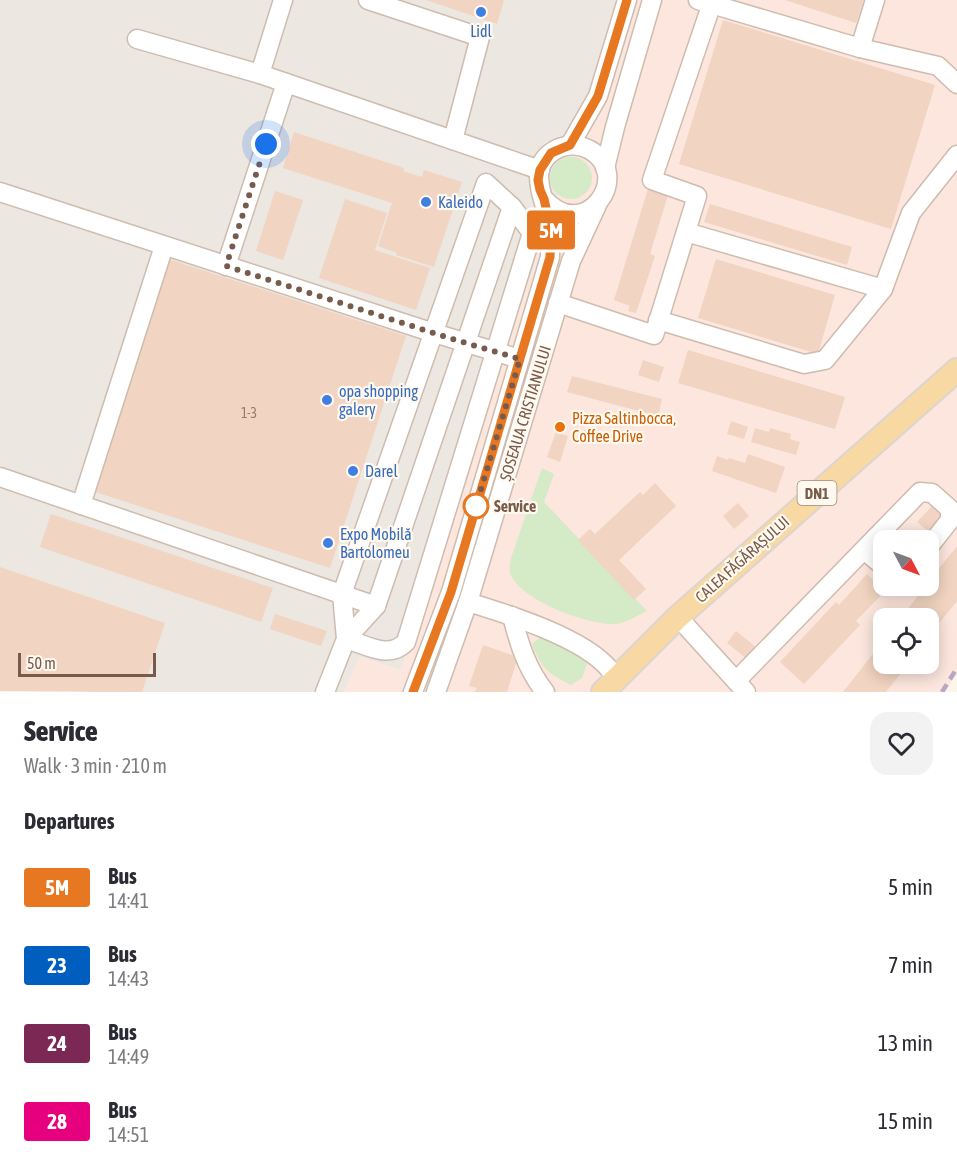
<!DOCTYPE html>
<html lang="en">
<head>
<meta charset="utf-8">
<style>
  body { margin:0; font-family:"Asap Condensed",sans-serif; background:#f2f2f3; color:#2b2b33; height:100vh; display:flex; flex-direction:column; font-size:22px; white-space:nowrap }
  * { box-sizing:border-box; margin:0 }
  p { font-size:20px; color:#7c7c81 }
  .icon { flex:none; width:33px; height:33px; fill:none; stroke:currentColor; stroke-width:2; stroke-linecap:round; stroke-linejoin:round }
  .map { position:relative; height:692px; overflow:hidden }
  .panel { display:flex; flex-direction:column; background:#fff; flex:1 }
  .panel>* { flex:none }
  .badge { padding:0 12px; border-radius:4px; font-size:21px; line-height:39px }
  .needle { width:39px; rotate:131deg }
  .fabs { position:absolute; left:873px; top:530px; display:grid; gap:12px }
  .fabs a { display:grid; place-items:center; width:66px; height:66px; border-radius:12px; background:#fff; box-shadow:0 3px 15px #0003; font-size:30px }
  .scale { position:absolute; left:18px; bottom:15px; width:138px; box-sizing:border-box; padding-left:6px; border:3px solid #775b4c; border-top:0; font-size:16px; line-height:21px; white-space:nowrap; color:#775b4c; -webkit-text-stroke:4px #fff9ef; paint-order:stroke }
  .you { position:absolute; width:30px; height:30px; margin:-15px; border:4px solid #fff; border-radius:50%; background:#1a73e8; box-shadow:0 0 0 9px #1a73e833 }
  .map>.badge { position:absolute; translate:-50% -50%; box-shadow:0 0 0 3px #fff }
  h2 { padding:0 24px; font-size:22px; line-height:54px }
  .round { display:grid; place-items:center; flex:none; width:63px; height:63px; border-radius:18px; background:#f2f2f3 }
  .head { display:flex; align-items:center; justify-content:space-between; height:102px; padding:0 24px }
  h1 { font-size:28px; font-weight:800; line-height:45px }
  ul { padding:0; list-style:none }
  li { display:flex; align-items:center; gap:18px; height:78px; padding:0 24px }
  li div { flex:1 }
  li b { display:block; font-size:22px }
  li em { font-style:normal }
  li .badge { min-width:66px; font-weight:700; text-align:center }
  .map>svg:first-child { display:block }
  .commercial { fill:#fce6dd; fill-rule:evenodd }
  .industrial { fill:#ede7e2 }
  .green { fill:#d5eac7 }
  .building { fill:#f1d4c1 }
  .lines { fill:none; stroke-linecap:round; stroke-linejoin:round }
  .minor-casing { stroke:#cebcae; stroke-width:21 }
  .major-casing { stroke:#dcd4d0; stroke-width:26 }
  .minor { stroke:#fff; stroke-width:18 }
  .major { stroke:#f9d9a3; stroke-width:22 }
  .rail { stroke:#b8a6c7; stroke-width:4.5; stroke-dasharray:9 6; stroke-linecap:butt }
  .line-casing { stroke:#fff; stroke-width:14 }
  .line { stroke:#e77721; stroke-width:9 }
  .walk { stroke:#775b4c; stroke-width:6; stroke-dasharray:0 10.8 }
  .shop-dot { fill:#3f7fe0; stroke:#fff9ef; stroke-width:2 }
  .food-dot { fill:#e8710a; stroke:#fff9ef; stroke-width:2 }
  .stop-dot { fill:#fff; stroke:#e77721; stroke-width:3 }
  .labels { text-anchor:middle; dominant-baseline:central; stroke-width:4.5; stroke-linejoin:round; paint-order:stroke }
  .number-label { font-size:14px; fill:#967969 }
  .shield { fill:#fff9ef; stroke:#a08a7d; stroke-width:1.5 }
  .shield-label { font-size:15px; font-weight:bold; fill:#775b4c }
  .shop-label { font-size:16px; fill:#366cbe; stroke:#fff9ef; text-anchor:start }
  .street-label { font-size:16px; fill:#775b4c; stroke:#fff9ef }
  .food-label { font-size:16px; fill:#c56008; stroke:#fff9ef; text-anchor:start }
  .stop-label { font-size:16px; font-weight:bold; fill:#775b4c; stroke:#fff9ef; text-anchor:start }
</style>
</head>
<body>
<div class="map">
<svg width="957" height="692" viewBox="0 0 957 692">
  <rect width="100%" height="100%" fill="#fcf5e9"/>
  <!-- commercial -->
  <path class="commercial" d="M 616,0 L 957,0 L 957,672 L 945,692 L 344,692 L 358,657 L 401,670 L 564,175 ZM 884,540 L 928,540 L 928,585 L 884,585 ZM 884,618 L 928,618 L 928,663 L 884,663 Z"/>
  <!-- industrial -->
  <polygon class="industrial" points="0,0 616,0 564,175 401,670 359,657 344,692 88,692 0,618"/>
  <!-- green -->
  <g class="green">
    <circle cx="571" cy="178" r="21"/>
    <path d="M 542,468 L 554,474 L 544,502 L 647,611 C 638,615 629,621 621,623 C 596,630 516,599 510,572 C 509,568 510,562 511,558 Z"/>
    <path d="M 544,634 L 576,650 L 587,664 L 582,678 L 571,685 C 548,674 541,667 532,644 Z"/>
  </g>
  <!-- building -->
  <g class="building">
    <polygon points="426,0 504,0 497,24"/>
    <polygon points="785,0 864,0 856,23"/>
    <polygon points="723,20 935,85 891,229 679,164"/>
    <polygon points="294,132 404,168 403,171 422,177 424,170 462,182 434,267 396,255 397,253 378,246 392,203 283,168"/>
    <polygon points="648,189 668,195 650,254 655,256 636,313 628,311 630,306 614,300"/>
    <polygon points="275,191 303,200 283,260 256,251"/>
    <polygon points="345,199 387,213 375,250 430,268 416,310 319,278"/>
    <polygon points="710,204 852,247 847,265 704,222"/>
    <polygon points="168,259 406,336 330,568 92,491"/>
    <polygon points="716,259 835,295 818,354 698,318"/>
    <polygon points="688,350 845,397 835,429 678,383"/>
    <polygon points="643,360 664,367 659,382 638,375"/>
    <polygon points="572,376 662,399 658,416 567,392"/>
    <polygon points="731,421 748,427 744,439 727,434"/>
    <polygon points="755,428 769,432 770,428 791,434 790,439 800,442 796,455 751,442"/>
    <polygon points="556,432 568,436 560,462 547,457"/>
    <polygon points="748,454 785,467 776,493 712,471 717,456 728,460 729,458 745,463"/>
    <polygon points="655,483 676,506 619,560 646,589 634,600 578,540 590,529 595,534 640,492 643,495"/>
    <polygon points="738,503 749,516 734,529 723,516"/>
    <polygon points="934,504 944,513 928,531 917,522"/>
    <polygon points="51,514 273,588 261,622 40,547"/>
    <polygon points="957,546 957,601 928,637 928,618 901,618 926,585 928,585 928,582"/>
    <polygon points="0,567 165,623 142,692 0,691"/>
    <polygon points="867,574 885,591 856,621 860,625 804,684 780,662 836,602 839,605"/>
    <polygon points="275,614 327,631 321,646 270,629"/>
    <polygon points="736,631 756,647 747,659 727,643"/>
    <polygon points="884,640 884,663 909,663 886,692 843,692"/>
    <polygon points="483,645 518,657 507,692 475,692 477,688 469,686"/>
  </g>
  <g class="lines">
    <!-- minor casing -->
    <g class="minor-casing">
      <g id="minor">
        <polyline points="368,0 480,37 453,140"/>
        <polyline points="698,0 860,48 938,66 957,84"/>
        <polyline points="137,39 260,74 540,170"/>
        <polyline points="860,48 875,0"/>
        <polyline points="260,74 283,0"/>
        <polyline points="570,145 598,96 627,0"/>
        <polyline points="605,168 615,127 652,0"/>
        <polyline points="0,192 434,333 520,359"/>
        <polyline points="686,232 883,289"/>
        <polyline points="226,266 286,83"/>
        <polyline points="558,303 654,335 697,196 652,180 713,0"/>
        <polyline points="658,320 804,364 825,360 883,289 911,213 957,155"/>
        <polyline points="0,477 376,606"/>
        <polyline points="81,505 164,246"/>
        <polyline points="864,550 884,567"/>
        <path d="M 468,602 C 507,614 585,638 610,670"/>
        <path d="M 512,616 C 519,644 527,669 545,692"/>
        <polyline points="678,617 746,692"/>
        <path d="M 346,639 C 367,645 389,660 406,642 L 532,233 L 512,207"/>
        <polyline points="736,681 920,492 932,493 950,509 950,520 928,548"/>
        <polyline points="325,692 346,639 376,606 512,207 486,183 342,594 346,639"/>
        <path d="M 413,692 L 451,592 L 550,257 C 550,248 552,238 551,230 C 547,202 522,165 559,148 C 569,144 581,145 590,150 C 634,175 585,245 544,199"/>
        <polyline points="436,692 468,602 571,261 597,205"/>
      </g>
    </g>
    <!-- major casing -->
    <g class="major-casing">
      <polyline id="major" points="603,692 678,617 957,370"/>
    </g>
    <!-- minor -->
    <use href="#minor" class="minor"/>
    <!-- major -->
    <use href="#major" class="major"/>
    <!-- rail -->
    <polyline class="rail" points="942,692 957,668"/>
  </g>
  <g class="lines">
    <!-- line casing -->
    <g class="line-casing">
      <polyline id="line" points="413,692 451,592 550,257 551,231 544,199 540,190 538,180 540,170 551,153 570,145 598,96 627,0"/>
    </g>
    <!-- line -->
    <use href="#line" class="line"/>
    <!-- walk -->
    <polyline class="walk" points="266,144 226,266 449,338 520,359 476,506"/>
  </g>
  <!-- markers -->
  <g class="shop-dot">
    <circle cx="481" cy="12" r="6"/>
    <circle cx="426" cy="202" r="6"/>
    <circle cx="327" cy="400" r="6"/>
    <circle cx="353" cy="471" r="6"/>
    <circle cx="328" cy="543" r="6"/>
  </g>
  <circle class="food-dot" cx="560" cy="427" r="6"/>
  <circle class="stop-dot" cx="476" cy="506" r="12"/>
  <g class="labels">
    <!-- number labels -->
    <g class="number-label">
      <text x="249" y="413">1-3</text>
    </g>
    <!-- shield labels -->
    <rect class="shield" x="797.5" y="481" width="39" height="24" rx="4.5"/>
    <g class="shield-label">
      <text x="817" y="493">DN1</text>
    </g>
    <!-- shop labels -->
    <g class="shop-label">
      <text x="481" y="31" text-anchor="middle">Lidl</text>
      <text x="438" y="202">Kaleido</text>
      <text x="339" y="391">opa shopping<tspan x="339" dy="18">galery</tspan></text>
      <text x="365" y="471">Darel</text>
      <text x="340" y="534">Expo Mobilă<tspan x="340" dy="18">Bartolomeu</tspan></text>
    </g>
    <!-- street labels -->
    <g class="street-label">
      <text transform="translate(525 413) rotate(-73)">ȘOSEAUA CRISTIANULUI</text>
      <text transform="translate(742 559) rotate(-42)">CALEA FĂGĂRAȘULUI</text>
    </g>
    <!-- food labels -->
    <g class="food-label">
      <text x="572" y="418">Pizza Saltinbocca,<tspan x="572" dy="18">Coffee Drive</tspan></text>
    </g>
    <!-- stop labels -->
    <g class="stop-label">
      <text x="494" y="506">Service</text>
    </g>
  </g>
</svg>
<div class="fabs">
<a><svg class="needle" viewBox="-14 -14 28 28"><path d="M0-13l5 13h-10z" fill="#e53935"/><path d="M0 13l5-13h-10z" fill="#7c7c81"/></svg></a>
<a><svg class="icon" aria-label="locate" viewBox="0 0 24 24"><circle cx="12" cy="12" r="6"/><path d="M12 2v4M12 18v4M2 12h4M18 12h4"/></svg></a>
</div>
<div class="scale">50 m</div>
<div class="you" style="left:266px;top:144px"></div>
<b class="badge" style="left:551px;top:230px;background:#e77721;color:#fff">5M</b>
</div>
<section class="panel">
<div class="head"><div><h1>Service</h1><p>Walk · 3 min · 210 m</p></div><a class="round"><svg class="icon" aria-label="heart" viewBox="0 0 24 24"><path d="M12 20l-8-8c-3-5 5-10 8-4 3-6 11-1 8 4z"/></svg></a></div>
<h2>Departures</h2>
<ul>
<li><span class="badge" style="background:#e77721;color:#fff">5M</span><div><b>Bus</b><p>14:41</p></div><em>5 min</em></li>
<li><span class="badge" style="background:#005ebe;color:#fff">23</span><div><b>Bus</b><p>14:43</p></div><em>7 min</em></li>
<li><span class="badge" style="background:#7b2854;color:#fff">24</span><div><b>Bus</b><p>14:49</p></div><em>13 min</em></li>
<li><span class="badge" style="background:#e6007e;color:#fff">28</span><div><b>Bus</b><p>14:51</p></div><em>15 min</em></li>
</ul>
</section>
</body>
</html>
